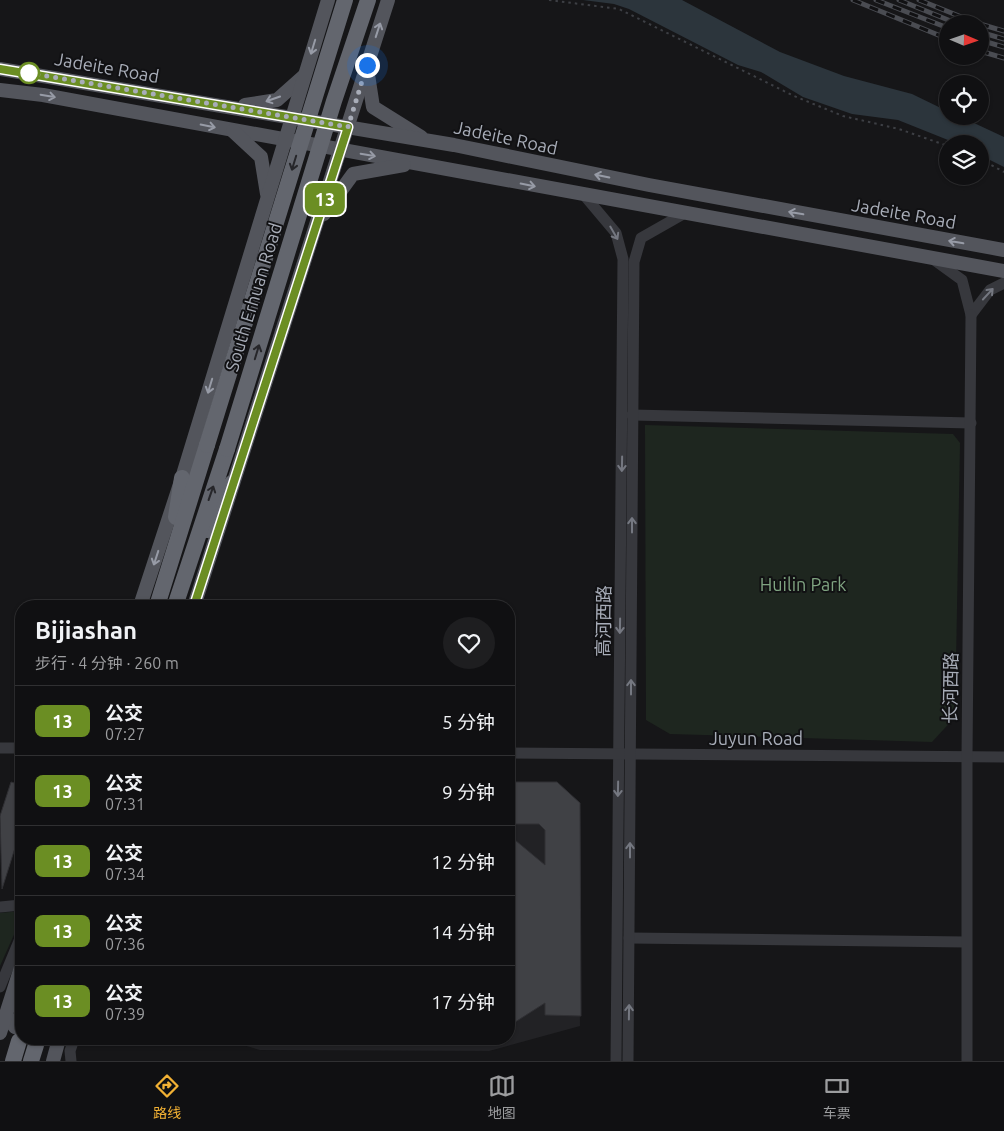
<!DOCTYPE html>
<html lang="zh">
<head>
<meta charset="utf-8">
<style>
  body { margin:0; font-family:Ubuntu,"Noto Sans SC",sans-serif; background:#1e1e20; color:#f1f3f6; height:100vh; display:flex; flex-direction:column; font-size:19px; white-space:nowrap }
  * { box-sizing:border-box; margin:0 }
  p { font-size:16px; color:#9c9d9f }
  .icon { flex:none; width:28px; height:28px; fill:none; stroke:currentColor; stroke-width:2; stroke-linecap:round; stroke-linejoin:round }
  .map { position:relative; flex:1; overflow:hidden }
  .drawer { position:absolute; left:15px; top:600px; width:500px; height:445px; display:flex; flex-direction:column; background:#101012; border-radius:20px; box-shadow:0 1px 4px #0004,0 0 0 1px #303032 }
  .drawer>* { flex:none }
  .badge { padding:0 10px; border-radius:8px; font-size:18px; line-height:32px }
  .needle { width:32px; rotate:92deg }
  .buttons { position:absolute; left:939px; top:15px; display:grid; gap:10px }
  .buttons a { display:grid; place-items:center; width:50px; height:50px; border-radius:50%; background:#101012; box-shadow:0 1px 4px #0004,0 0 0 1px #303032; font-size:25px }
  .you { position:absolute; width:25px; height:25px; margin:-12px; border:4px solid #fff; border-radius:50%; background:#1a73e8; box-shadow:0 0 0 8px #1a73e833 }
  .map>.badge { position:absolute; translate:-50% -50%; box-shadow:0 0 0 2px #fff }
  .round { display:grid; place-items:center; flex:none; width:52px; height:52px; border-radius:26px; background:#1e1e20 }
  .overview { display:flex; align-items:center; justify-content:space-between; height:85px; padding:0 20px }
  h1 { font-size:24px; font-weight:700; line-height:38px }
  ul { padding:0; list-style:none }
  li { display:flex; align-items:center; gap:15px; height:70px; padding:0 20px; border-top:1px solid #303032 }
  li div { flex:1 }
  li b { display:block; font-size:19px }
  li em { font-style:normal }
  li .badge { min-width:55px; font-weight:700; text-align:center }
  .tab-bar { display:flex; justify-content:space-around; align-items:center; height:70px; border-top:1px solid #303032; background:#101012; font-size:14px; color:#9c9d9f }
  .tab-bar a { display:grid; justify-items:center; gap:2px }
  .tab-bar .current { color:#f2b134 }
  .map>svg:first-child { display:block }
  .built { fill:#222225 }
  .green { fill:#1e261f }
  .water { fill:#2c353c }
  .building { fill:#404145; stroke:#303034 }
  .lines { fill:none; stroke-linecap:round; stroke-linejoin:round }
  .path { stroke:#3d3f44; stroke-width:2; stroke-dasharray:2.5 4; stroke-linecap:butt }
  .minor { stroke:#37383d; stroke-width:11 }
  .major { stroke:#53555c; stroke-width:14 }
  .highway { stroke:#63666e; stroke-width:16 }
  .rail-casing { stroke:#4a4c52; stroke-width:5 }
  .rail { stroke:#111113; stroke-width:3; stroke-dasharray:9; stroke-linecap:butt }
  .highway-bridge { stroke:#63666e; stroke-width:16 }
  .oneway { stroke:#979ba6 }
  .oneway2 { stroke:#26262a }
  .oneway3 { stroke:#757881 }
  .line-casing { stroke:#fff; stroke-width:11 }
  .line { stroke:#6b8e23; stroke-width:8 }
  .walk { stroke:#a8adb8; stroke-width:5; stroke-dasharray:0 9 }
  .stop-dot { fill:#fff; stroke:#6b8e23; stroke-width:2.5 }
  .labels { text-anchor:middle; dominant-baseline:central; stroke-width:4; stroke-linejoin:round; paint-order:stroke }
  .street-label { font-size:18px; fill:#a8adb8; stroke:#111113 }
  .park-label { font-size:18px; fill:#7fa381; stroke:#111113 }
</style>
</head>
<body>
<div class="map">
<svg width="1004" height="1061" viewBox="0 0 1004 1061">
  <rect width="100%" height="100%" fill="#161618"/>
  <!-- built -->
  <polygon class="built" points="509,793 558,794 578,819 580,1026 489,1051 260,1050 223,1039 509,1039"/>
  <!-- green -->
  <g class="green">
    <polygon points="645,425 953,434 960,443 955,717 932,742 670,734 646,720"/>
    <polygon points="21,911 21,919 0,966 0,913"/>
  </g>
  <!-- water -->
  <polygon class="water" points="583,0 682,0 780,52 844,76 912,94 947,111 948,116 959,116 1004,137 1004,167 980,155 980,144 958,144 898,120 852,114 803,97 761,72 738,65 629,9 614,4"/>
  <!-- building -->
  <g class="building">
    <polygon points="11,782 21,785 21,829 2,889 0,816"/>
    <polygon points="509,782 557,782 580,803 581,1016 545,1015 545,1003 509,1026 509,840 515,840 545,865 545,830 539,824 509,824"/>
  </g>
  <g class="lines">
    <!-- path -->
    <g class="path">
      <polyline points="549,0 619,9 794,96 843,116 899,129 948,146"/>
      <polyline points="980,159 1004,172"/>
    </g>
    <!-- minor -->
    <g class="minor">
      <polyline points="584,195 616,233 623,259 616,1061"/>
      <polyline points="933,259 962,280 971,315 990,290 1004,283"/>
      <polyline points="632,415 971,423"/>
      <polyline points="0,748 21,748"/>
      <polyline points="509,753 1004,757"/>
      <polyline points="0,907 21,905"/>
      <polyline points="629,938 966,942"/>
      <polyline points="0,987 21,936"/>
      <polyline points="71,1061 70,1051 74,1039"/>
      <polyline points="628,1061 634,262 641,238 685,213"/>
      <polyline points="967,1061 967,756 971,315"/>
    </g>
    <!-- major -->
    <g class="major">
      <polyline points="367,68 373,107 421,137"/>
      <polyline points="0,69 454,145 649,185 1004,250"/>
      <polyline points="0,90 43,95 1004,271"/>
      <polyline points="245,105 277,100 304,76"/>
      <polyline points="233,131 261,157 267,194"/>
      <polyline points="324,214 353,174 404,165"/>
      <polyline points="140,606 182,478 328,0"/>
      <polyline points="194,606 388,0"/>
      <polyline points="6,1015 15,1027 21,1029"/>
      <polyline points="0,1033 21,967"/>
      <polyline points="53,1061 59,1039"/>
    </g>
    <!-- highway -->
    <g class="highway">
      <polyline points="176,517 182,478"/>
      <polyline points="207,530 232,483"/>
      <polyline points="157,606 207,445"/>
      <polyline points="175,606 227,449"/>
      <polyline points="13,1061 19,1041"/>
      <polyline points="31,1061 36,1045"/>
    </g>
    <!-- rail casing -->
    <g class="rail-casing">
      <g id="rail">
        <polyline points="853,0 948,39"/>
        <polyline points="876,0 948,28"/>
        <polyline points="899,0 958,24"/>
        <polyline points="919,0 979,24"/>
        <polyline points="980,24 1004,31"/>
        <polyline points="980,32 1004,39"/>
        <polyline points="980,40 1004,47"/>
        <polyline points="980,51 1004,58"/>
      </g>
    </g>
    <!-- rail -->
    <use href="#rail" class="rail"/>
    <!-- highway-bridge -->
    <g class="highway-bridge">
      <polyline points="207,445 345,0"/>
      <polyline points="227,449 334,101 368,0"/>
    </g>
  </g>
  <!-- one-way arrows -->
  <defs><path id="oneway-shaft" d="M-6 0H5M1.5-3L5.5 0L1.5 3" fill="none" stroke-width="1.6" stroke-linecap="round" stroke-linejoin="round" transform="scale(1.25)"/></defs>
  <g class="oneway">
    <use href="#oneway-shaft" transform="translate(378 30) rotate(-72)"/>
    <use href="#oneway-shaft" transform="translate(313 47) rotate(107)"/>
    <use href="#oneway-shaft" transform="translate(48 96) rotate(10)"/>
    <use href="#oneway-shaft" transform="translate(273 99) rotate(161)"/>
    <use href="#oneway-shaft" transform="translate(208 126) rotate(11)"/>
    <use href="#oneway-shaft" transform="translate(368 155) rotate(10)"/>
    <use href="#oneway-shaft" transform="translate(602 176) rotate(-168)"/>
    <use href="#oneway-shaft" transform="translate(528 185) rotate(11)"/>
    <use href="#oneway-shaft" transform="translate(796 213) rotate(-170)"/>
    <use href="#oneway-shaft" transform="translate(956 242) rotate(-170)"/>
    <use href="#oneway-shaft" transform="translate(210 386) rotate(107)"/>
    <use href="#oneway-shaft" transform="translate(156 558) rotate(108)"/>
  </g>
  <g class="oneway2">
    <use href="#oneway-shaft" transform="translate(294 163) rotate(107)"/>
    <use href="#oneway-shaft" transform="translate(257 352) rotate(-73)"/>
    <use href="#oneway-shaft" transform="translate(211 493) rotate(-71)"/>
  </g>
  <g class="oneway3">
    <use href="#oneway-shaft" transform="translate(614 233) rotate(60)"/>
    <use href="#oneway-shaft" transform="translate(988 294) rotate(-47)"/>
    <use href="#oneway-shaft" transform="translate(622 464) rotate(91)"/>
    <use href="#oneway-shaft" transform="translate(632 525) rotate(-90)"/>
    <use href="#oneway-shaft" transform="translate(620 626) rotate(91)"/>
    <use href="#oneway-shaft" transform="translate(631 687) rotate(-90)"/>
    <use href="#oneway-shaft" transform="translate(618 789) rotate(91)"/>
    <use href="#oneway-shaft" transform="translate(630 850) rotate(-90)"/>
    <use href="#oneway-shaft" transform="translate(629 1012) rotate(-89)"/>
  </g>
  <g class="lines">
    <!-- line casing -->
    <g class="line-casing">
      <polyline id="line" points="0,69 348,127 194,606"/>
    </g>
    <!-- line -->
    <use href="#line" class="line"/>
    <!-- walk -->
    <polyline class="walk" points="29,73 348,127 367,65"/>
  </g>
  <!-- markers -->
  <circle class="stop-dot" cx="29" cy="73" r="10"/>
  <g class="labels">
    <!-- street labels -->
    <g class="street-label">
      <text transform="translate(107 67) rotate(10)">Jadeite Road</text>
      <text transform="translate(506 137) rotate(12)">Jadeite Road</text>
      <text transform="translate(904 213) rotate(10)">Jadeite Road</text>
      <text transform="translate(253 297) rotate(-73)">South Erhuan Road</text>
      <text transform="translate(603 621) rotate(-89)">高河西路</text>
      <text transform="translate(950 688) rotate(-89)">长河西路</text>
      <text x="756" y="738">Juyun Road</text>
    </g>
    <!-- park labels -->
    <g class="park-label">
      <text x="803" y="584">Huilin Park</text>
    </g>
  </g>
</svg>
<div class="buttons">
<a><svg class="needle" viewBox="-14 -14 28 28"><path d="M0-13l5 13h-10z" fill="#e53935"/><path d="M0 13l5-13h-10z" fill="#9c9d9f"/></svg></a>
<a><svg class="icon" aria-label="locate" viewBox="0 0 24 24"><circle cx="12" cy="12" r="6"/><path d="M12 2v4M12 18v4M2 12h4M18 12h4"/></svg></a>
<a><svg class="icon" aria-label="layers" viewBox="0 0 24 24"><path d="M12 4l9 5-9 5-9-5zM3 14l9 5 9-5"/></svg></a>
</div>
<div class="you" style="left:367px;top:65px"></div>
<b class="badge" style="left:325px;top:199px;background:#6b8e23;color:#fff">13</b>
<section class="drawer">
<div class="overview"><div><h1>Bijiashan</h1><p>步行 · 4 分钟 · 260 m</p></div><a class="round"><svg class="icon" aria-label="heart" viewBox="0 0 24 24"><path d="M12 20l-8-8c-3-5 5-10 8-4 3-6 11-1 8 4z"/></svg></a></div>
<ul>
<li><span class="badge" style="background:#6b8e23;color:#fff">13</span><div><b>公交</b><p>07:27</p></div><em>5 分钟</em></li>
<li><span class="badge" style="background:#6b8e23;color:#fff">13</span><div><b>公交</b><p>07:31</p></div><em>9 分钟</em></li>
<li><span class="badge" style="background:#6b8e23;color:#fff">13</span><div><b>公交</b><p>07:34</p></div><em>12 分钟</em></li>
<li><span class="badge" style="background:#6b8e23;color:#fff">13</span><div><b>公交</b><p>07:36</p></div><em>14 分钟</em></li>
<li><span class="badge" style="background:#6b8e23;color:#fff">13</span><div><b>公交</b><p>07:39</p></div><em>17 分钟</em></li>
</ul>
</section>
</div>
<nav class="tab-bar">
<a class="current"><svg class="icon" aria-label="directions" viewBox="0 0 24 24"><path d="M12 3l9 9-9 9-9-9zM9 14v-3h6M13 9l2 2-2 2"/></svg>路线</a>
<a><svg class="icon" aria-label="map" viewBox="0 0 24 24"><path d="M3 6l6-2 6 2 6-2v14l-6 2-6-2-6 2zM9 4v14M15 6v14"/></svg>地图</a>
<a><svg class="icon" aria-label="tickets" viewBox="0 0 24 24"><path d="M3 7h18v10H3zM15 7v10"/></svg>车票</a>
</nav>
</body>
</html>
